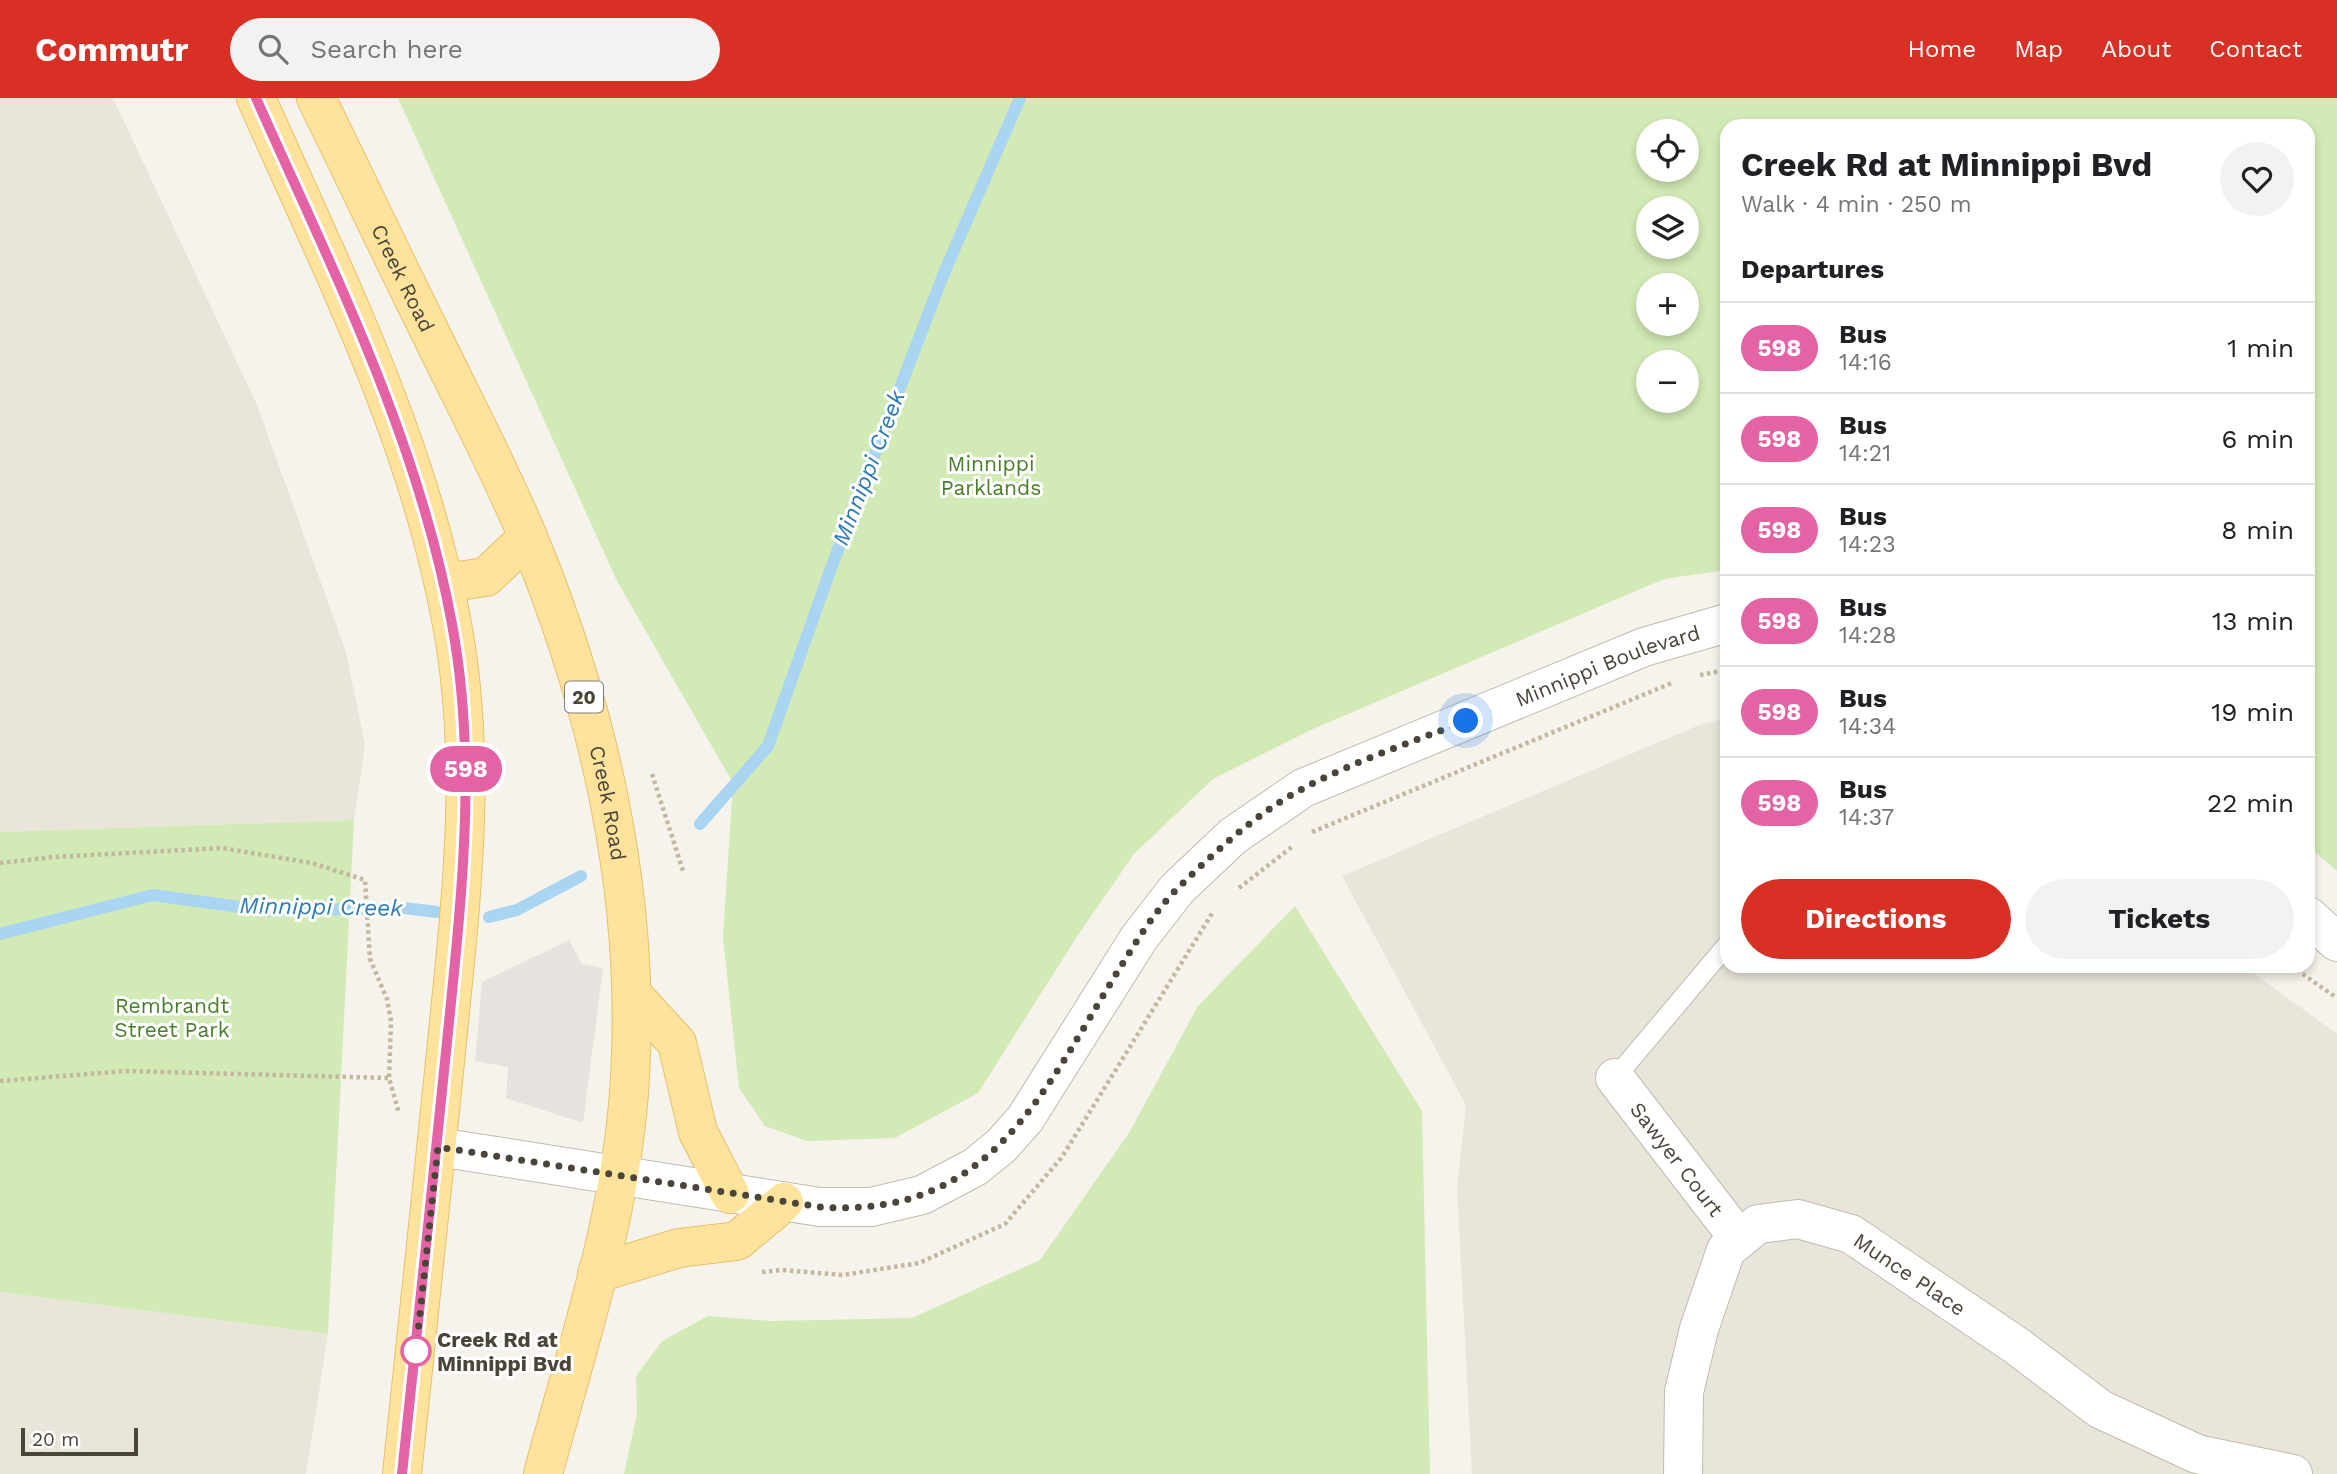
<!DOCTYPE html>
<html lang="en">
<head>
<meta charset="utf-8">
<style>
  body { margin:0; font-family:"Work Sans",sans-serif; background:#f2f2f2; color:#202124; height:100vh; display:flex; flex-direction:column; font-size:26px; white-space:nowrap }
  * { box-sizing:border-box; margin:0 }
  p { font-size:23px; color:#757577 }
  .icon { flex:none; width:38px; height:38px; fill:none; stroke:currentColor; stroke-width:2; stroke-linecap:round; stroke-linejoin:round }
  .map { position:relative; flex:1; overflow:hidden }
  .sheet { position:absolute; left:1720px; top:21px; width:595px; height:854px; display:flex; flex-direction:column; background:#fff; border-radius:21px; box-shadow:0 4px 10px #0003 }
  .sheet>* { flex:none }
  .badge { padding:0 14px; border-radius:23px; font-size:24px; line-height:46px }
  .controls { position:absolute; left:1636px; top:21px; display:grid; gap:14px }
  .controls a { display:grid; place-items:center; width:63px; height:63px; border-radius:50%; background:#fff; box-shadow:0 4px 10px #0003; font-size:35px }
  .scale { position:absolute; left:21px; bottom:18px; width:117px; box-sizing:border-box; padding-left:7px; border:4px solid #4b4439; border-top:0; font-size:19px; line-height:24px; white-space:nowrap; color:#4b4439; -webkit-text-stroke:5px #fff; paint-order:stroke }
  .you { position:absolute; width:35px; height:35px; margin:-18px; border:5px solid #fff; border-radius:50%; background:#1a73e8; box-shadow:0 0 0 10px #1a73e833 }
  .map>.badge { position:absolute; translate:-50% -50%; box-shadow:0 0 0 4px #fff }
  h2 { padding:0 21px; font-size:26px; line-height:63px }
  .round { display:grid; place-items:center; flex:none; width:74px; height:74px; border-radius:37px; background:#f2f2f2 }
  .summary { display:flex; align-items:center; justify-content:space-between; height:119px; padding:0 21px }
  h1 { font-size:33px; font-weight:700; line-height:52px }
  .button { display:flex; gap:14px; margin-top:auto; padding:14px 21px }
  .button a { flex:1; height:80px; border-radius:42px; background:#d93025; color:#fff; font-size:28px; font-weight:700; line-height:80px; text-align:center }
  .button a+a { background:#f2f2f2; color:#202124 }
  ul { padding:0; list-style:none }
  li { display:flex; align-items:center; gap:21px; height:91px; padding:0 21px; border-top:2px solid #e0e0e0 }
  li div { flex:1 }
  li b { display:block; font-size:26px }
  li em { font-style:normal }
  li .badge { min-width:77px; font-weight:700; text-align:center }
  header { display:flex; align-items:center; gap:42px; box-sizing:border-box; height:98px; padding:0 35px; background:#d93025; color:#fff }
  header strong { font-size:33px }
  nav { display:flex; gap:38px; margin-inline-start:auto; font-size:24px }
  .search { width:490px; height:63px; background:#f2f2f2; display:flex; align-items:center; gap:18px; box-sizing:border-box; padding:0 24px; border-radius:38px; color:#757577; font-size:26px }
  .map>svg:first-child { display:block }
  .residential { fill:#eae5da }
  .industrial { fill:#e6e2dd }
  .green { fill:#d2eab5; fill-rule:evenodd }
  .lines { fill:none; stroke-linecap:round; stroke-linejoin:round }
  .stream { stroke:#a9d4f2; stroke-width:12 }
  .lane-casing { stroke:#c2bbae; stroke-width:21 }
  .street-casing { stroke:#c2bbae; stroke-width:40 }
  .primary-casing { stroke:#e6c16a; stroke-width:40 }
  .path { stroke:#c4b79f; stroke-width:4.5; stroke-dasharray:3.5 3.5; stroke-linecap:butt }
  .lane { stroke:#fff; stroke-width:19 }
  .street { stroke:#fff; stroke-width:38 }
  .primary { stroke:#ffe39c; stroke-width:38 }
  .line-casing { stroke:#fff; stroke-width:16 }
  .line { stroke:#e463a4; stroke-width:10 }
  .walk { stroke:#4b4439; stroke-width:7; stroke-dasharray:0 12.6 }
  .stop-dot { fill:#fff; stroke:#e463a4; stroke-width:3.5 }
  .labels { text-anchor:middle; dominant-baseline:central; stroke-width:6; stroke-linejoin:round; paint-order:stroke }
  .shield { fill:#fff; stroke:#817c74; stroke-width:2 }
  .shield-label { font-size:19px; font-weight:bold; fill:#4b4439 }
  .street-label { font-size:21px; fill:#4b4439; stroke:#fff }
  .park-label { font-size:21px; fill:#4a7f2a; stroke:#fff }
  .stop-label { font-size:21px; font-weight:bold; fill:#4b4439; stroke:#fff; text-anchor:start }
  .water-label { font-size:23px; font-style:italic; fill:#2e7ab2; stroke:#fff }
</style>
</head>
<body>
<header>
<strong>Commutr</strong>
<div class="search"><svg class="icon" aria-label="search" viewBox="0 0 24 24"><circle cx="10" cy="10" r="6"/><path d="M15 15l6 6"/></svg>Search here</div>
<nav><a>Home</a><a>Map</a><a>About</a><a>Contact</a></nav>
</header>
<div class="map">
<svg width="2337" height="1376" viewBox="0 0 2337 1376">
  <rect width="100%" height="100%" fill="#f6f3ec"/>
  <!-- residential -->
  <g class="residential">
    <polygon points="0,0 113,0 257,307 346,554 365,647 354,722 0,734"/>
    <polygon points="1727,620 1727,868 2244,868 2337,936 2337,1376 1472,1376 1457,1090 1466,1007 1342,778 1704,625"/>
    <polygon points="0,1194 328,1236 306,1376 0,1376"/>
  </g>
  <!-- industrial -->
  <polygon class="industrial" points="569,842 582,866 603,870 583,1025 506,1000 508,969 475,963 482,884"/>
  <!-- green -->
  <g class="green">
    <path d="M 398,0 L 2337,0 L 2337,773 L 2308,748 L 2308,28 L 1727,28 L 1727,472 L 1664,481 L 1313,631 L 1213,681 L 1134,756 L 1078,837 L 978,995 L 895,1040 L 807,1043 L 765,1028 L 739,990 L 723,839 L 733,685 L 617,483 ZM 1648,33 L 1687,33 L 1687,72 L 1648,72 ZM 1648,110 L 1687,110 L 1687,149 L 1648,149 ZM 1648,187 L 1687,187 L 1687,226 L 1648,226 ZM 1648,264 L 1687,264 L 1687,303 L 1648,303 Z"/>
    <polygon points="354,722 328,1236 0,1194 0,734"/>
    <polygon points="1295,808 1422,1013 1430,1376 624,1376 637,1316 636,1278 662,1243 708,1218 771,1223 912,1220 1040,1162 1129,1035 1198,908"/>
  </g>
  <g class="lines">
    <!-- stream -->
    <g class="stream">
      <polyline points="700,726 768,648 831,470 944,175 1020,0"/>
      <polyline points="489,819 517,812 581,778"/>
      <polyline points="0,836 153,797 268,813 404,810 437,814"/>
    </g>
    <!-- lane casing -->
    <g class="lane-casing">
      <polyline id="lane" points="1615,980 1727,847"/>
    </g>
    <!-- street casing -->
    <g class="street-casing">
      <g id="street">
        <polyline points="2308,818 2337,844"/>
        <path id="s1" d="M 1615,980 L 1739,1141"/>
        <path id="s2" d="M 438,1049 L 820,1109 L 871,1109 L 922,1097 L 975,1069 L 1001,1048 L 1025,1021 L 1139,840 L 1177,791 L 1233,738 L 1303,690 L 1644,549 L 1727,525"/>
        <path id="s3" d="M 1683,1376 L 1684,1294 L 1699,1231 L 1726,1152 L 1758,1126 L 1798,1121 L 1851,1136 L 2017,1248 L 2100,1311 L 2197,1356 L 2293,1376"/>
      </g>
    </g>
    <!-- primary casing -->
    <g class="primary-casing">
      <g id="primary">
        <path d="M 256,0 C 332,172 418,339 452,526 C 478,666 461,804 447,944 C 432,1088 418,1232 402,1376"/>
        <path id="s4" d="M 316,0 C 356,81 394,162 434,242 C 466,308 500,372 528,439 C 598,608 641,795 630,979 C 623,1114 578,1246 543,1376"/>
        <polyline points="444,485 486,479 528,439"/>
        <polyline points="632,896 677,945 698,1034 730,1096"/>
        <polyline points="597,1175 679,1150 737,1143 784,1104"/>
      </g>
    </g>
    <!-- path -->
    <g class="path">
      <polyline points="1700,577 1727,572"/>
      <polyline points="652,676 684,776"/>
      <polyline points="1312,734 1672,585"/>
      <polyline points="0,765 54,759 222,750 312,765 365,782 370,861 387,901 391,923 389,980 399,1015"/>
      <polyline points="1239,790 1293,748"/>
      <polyline points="2291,868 2337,900"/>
      <polyline points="0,983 126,973 389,980"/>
      <polyline points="762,1174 782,1172 843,1177 919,1165 1005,1126 1062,1059 1213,814"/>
    </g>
    <!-- lane -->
    <use href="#lane" class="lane"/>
    <!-- street -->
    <use href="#street" class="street"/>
    <!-- primary -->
    <use href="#primary" class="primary"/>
  </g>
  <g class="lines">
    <!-- line casing -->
    <g class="line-casing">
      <path id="line" d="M 256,0 C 332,171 418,340 452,526 C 478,666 461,804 447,944 C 432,1088 418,1232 402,1376"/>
    </g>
    <!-- line -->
    <use href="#line" class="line"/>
    <!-- walk -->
    <path class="walk" d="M 416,1253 L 438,1049 L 820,1109 C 990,1121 1042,996 1118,873 C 1136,844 1155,812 1180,788 C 1217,752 1258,714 1304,690 C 1355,663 1412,644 1466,623"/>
  </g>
  <!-- markers -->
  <circle class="stop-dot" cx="416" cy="1253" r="14"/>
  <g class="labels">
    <!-- shield labels -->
    <rect class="shield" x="565" y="583.5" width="38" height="31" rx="5"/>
    <g class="shield-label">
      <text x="584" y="599">20</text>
    </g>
    <!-- street labels -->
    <g class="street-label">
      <text stroke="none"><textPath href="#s4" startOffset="200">Creek Road</textPath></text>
      <text stroke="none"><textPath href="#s2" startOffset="1386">Minnippi Boulevard</textPath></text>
      <text stroke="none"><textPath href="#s4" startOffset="766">Creek Road</textPath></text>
      <text stroke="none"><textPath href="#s1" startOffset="102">Sawyer Court</textPath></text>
      <text stroke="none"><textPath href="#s3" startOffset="438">Munce Place</textPath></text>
    </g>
    <!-- park labels -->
    <g class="park-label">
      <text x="991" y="365">Minnippi<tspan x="991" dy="24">Parklands</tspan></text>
      <text x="172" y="907">Rembrandt<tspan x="172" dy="24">Street Park</tspan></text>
    </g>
    <!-- stop labels -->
    <g class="stop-label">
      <text x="437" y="1241">Creek Rd at<tspan x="437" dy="24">Minnippi Bvd</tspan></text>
    </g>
    <!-- water labels -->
    <g class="water-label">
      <text transform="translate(869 370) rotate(-69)">Minnippi Creek</text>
      <text transform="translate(321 809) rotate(1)">Minnippi Creek</text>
    </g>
  </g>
</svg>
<div class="controls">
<a><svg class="icon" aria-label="locate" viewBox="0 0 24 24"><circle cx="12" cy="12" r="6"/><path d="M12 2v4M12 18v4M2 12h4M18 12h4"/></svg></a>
<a><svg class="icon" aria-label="layers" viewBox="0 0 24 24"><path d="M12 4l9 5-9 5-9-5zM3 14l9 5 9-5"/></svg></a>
<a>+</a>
<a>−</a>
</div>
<div class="scale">20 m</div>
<div class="you" style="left:1466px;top:623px"></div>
<b class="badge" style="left:466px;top:671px;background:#e463a4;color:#fff">598</b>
<section class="sheet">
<div class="summary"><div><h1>Creek Rd at Minnippi Bvd</h1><p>Walk · 4 min · 250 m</p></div><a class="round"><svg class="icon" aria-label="heart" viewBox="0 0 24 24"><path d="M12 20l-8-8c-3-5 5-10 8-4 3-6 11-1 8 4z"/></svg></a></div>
<h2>Departures</h2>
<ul>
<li><span class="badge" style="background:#e463a4;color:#fff">598</span><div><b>Bus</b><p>14:16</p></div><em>1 min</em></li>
<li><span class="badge" style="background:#e463a4;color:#fff">598</span><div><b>Bus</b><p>14:21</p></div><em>6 min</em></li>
<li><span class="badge" style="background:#e463a4;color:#fff">598</span><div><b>Bus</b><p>14:23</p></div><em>8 min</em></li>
<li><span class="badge" style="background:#e463a4;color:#fff">598</span><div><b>Bus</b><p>14:28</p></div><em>13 min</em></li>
<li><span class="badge" style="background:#e463a4;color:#fff">598</span><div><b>Bus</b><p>14:34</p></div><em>19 min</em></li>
<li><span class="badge" style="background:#e463a4;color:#fff">598</span><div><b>Bus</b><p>14:37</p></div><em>22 min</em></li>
</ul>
<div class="button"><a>Directions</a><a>Tickets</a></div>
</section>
</div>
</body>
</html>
